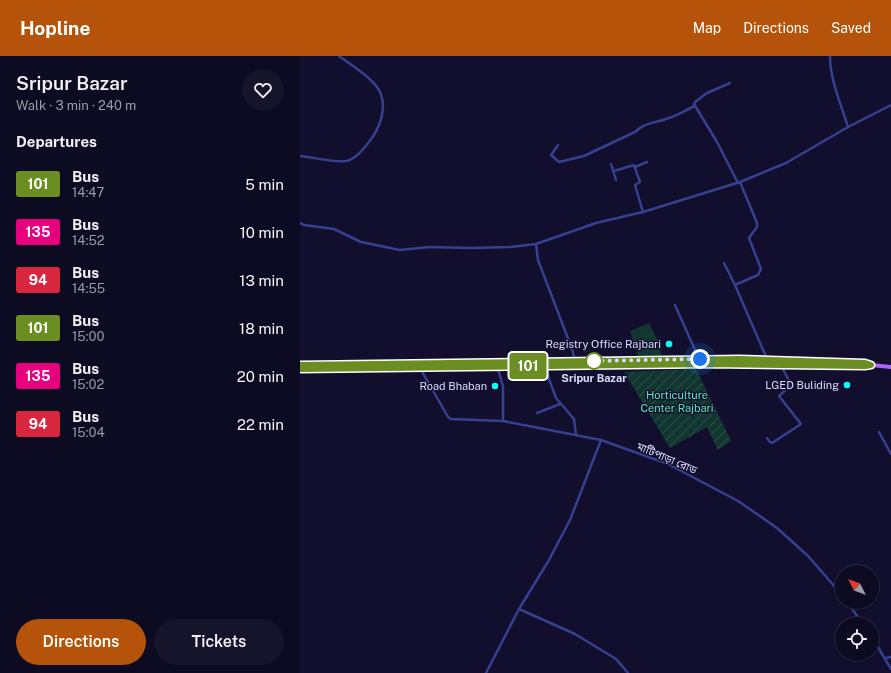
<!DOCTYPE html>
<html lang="en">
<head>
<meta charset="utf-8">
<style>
  body { margin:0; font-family:"Public Sans","Noto Sans Bengali",sans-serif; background:#16142a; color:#f1f3f6; height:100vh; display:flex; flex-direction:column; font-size:15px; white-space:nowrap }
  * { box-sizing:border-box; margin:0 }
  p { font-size:13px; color:#9a9ba5 }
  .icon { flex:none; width:22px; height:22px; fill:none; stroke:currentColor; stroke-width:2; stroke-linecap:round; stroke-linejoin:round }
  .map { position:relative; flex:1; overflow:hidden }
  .panel { display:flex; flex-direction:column; background:#0d0b22; width:300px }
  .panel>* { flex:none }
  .badge { padding:0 8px; border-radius:3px; font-size:14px; line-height:26px }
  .needle { width:26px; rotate:312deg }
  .buttons { position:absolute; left:535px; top:509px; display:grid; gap:8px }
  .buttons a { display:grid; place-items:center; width:44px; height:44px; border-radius:50%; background:#0d0b22; box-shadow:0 1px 3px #0004,0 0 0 1px #2d2b40; font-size:20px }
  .you { position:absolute; width:20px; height:20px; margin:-10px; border:3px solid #fff; border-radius:50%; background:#1a73e8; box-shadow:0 0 0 6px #1a73e833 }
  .map>.badge { position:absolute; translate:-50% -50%; box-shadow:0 0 0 2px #fff }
  h2 { padding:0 16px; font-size:15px; line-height:36px }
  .round { display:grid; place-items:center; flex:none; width:42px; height:42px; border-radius:21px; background:#16142a }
  .head { display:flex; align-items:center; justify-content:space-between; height:68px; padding:0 16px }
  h1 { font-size:19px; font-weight:600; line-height:30px }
  .action { display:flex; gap:8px; margin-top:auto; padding:8px 16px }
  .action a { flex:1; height:46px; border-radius:24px; background:#b45309; color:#fff; font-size:16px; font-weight:600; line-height:46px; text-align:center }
  .action a+a { background:#16142a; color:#f1f3f6 }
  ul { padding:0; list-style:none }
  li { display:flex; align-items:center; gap:12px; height:48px; padding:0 16px }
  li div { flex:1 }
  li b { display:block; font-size:15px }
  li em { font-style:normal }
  li .badge { min-width:44px; font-weight:700; text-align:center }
  header { display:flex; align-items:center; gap:24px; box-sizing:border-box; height:56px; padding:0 20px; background:#b45309; color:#fff }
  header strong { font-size:19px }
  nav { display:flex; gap:22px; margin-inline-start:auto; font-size:14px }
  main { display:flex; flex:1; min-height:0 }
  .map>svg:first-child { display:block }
  .green { fill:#123731 }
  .garden { fill:url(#garden-furrows) }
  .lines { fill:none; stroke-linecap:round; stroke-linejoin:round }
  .street { stroke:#37408f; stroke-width:2.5 }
  .primary { stroke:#af62ff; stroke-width:4 }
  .line-casing { stroke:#fff; stroke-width:9 }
  .line { stroke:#6b8e23; stroke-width:6 }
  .walk { stroke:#dbdcff; stroke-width:4; stroke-dasharray:0 7.2 }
  .poi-dot { fill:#07fff7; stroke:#110f2d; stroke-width:1.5 }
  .stop-dot { fill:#fff; stroke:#6b8e23; stroke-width:2 }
  .labels { text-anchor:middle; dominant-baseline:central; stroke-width:3; stroke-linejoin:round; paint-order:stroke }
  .poi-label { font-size:11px; fill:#dbdcff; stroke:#110f2d; text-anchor:end }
  .stop-label { font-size:11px; font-weight:bold; fill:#dbdcff; stroke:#110f2d }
  .park-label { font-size:11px; fill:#5de9b3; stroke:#110f2d }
  .street-label { font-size:11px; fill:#dbdcff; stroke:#110f2d }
</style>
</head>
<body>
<header>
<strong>Hopline</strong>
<nav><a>Map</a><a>Directions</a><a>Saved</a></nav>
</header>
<main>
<section class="panel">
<div class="head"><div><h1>Sripur Bazar</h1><p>Walk · 3 min · 240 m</p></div><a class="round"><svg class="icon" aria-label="heart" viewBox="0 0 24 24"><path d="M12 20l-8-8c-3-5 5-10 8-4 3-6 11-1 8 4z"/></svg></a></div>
<h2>Departures</h2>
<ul>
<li><span class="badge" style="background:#6b8e23;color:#fff">101</span><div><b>Bus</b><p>14:47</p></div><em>5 min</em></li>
<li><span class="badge" style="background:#e6007e;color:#fff">135</span><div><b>Bus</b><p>14:52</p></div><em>10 min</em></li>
<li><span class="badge" style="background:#d7263d;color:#fff">94</span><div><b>Bus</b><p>14:55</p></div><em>13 min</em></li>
<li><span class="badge" style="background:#6b8e23;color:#fff">101</span><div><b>Bus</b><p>15:00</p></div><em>18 min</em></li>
<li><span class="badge" style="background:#e6007e;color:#fff">135</span><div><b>Bus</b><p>15:02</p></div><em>20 min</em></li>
<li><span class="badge" style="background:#d7263d;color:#fff">94</span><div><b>Bus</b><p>15:04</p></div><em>22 min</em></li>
</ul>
<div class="action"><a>Directions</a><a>Tickets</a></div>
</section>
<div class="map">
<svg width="591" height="617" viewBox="0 0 591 617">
  <defs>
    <pattern id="garden-furrows" width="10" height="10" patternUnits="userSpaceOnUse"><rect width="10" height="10" fill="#123731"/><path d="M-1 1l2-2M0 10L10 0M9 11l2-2" fill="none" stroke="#345350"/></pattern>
  </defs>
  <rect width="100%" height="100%" fill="#110f2d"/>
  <!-- green -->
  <polygon class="green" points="349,267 357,283 362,301 338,300 330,275"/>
  <!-- garden -->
  <polygon class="garden" points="396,313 431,385 418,394 407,371 370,392 324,316"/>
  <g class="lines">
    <!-- street -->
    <g class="street">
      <path d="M 530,0 C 530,24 541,48 548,71"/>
      <polyline points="430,27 407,37 395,46 394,48 417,86 438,127"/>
      <path d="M 258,89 L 251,99 L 259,106 L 284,100 L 335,76 C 345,66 356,67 369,62 C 378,59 386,54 395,50"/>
      <path d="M 0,100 C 11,101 37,107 46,105 C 56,103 63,93 69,86 C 80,72 88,51 79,34 C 71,21 51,9 39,0"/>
      <polyline points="311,108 316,124"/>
      <polyline points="335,111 347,106"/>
      <polyline points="314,115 334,109 340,126 335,129 343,156"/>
      <polyline points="440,126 457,167 457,171 449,182 461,213 458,219 435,229 467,303 467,308"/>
      <polyline points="0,167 4,169 34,173 61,186 100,194 129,191 171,192 210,191 236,188 296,167 343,156 440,126 486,107 548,71 591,49"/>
      <polyline points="236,188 238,204 272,293 275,304"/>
      <polyline points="424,207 435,229"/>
      <polyline points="375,249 399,303"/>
      <polyline points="197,310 203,330 203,365 301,384 368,408 402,426 438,445 477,472 508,500 542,539"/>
      <polyline points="246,310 249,323 256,342 274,363 276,379"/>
      <polyline points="120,312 148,361 151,363 203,365"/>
      <polyline points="237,357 260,348"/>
      <polyline points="579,376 591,398"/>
      <polyline points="467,382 470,386 472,387 501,368 479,340 491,329 481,309"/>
      <polyline points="547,546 563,568"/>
      <polyline points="219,553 275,578 316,603 328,617"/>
      <polyline points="572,581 591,613"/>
      <polyline points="585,602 591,601"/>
      <polyline points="186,617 219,553 249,504 270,464 301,384"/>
    </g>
    <!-- primary -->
    <g class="primary">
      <polyline points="0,309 400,303 467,303 565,307 571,309 591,311"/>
      <polyline points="0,313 363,308 570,309"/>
    </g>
  </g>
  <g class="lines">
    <!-- line casing -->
    <g class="line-casing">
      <polyline id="line" points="0,309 440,303 565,307 571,309 565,310 410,308 0,313"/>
    </g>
    <!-- line -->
    <use href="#line" class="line"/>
    <!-- walk -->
    <polyline class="walk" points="294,305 291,305 400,303"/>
  </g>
  <!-- markers -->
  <g class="poi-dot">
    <circle cx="369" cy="288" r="4"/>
    <circle cx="547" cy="329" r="4"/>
    <circle cx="195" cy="330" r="4"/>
  </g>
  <circle class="stop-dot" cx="294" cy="305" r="8"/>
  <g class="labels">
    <!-- poi labels -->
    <g class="poi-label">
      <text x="361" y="288">Registry Office Rajbari</text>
      <text x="539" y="329">LGED Buliding</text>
      <text x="187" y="330">Road Bhaban</text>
    </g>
    <!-- stop labels -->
    <g class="stop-label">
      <text x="294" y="322">Sripur Bazar</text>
    </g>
    <!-- park labels -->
    <g class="park-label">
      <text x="377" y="339">Horticulture<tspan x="377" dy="13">Center Rajbari</tspan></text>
    </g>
    <!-- street labels -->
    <g class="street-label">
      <text transform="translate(367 402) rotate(23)">মাটিপাড়া রোড</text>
    </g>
  </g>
</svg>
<div class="buttons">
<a><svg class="needle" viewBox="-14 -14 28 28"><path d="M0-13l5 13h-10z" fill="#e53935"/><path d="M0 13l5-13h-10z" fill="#9a9ba5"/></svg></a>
<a><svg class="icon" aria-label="locate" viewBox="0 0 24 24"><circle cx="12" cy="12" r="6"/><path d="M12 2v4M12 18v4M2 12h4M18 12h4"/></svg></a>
</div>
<div class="you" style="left:400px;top:303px"></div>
<b class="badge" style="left:228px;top:310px;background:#6b8e23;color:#fff">101</b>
</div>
</main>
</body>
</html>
